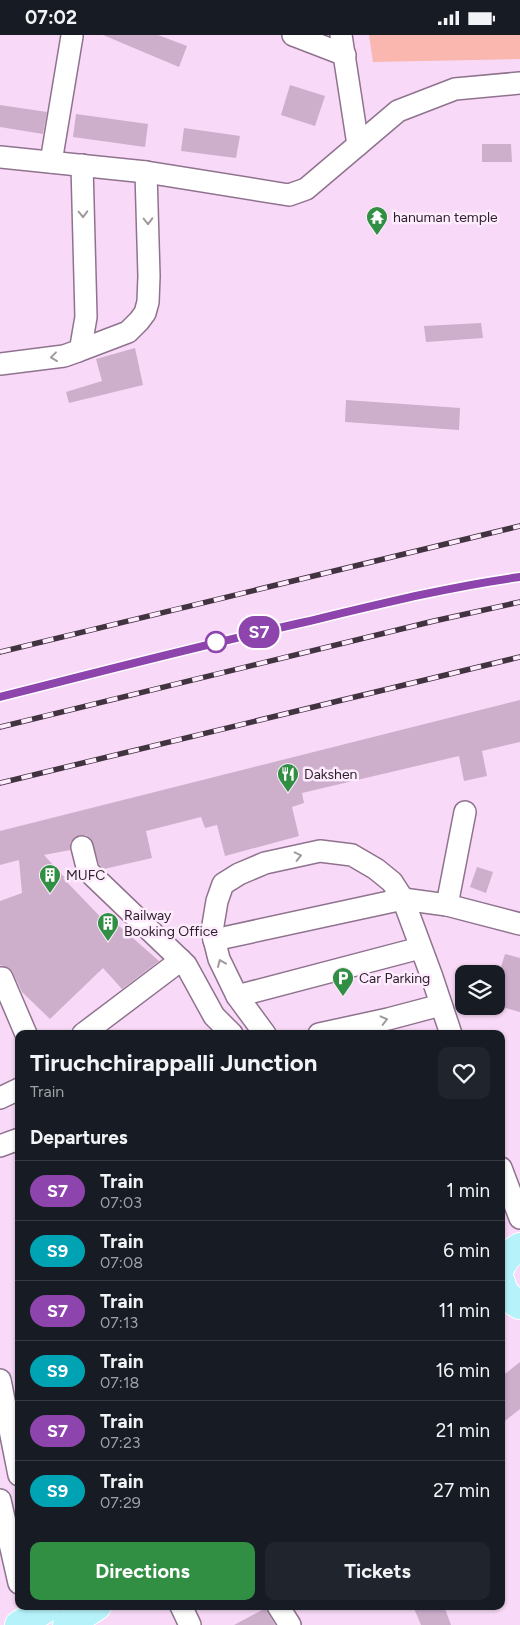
<!DOCTYPE html>
<html lang="en">
<head>
<meta charset="utf-8">
<style>
  body { margin:0; font-family:Figtree,sans-serif; background:#20242c; color:#f1f3f6; height:100vh; display:flex; flex-direction:column; font-size:19px; white-space:nowrap }
  * { box-sizing:border-box; margin:0 }
  p { font-size:16px; color:#9ea1a6 }
  .icon { flex:none; width:28px; height:28px; fill:none; stroke:currentColor; stroke-width:2; stroke-linecap:round; stroke-linejoin:round }
  .map { position:relative; flex:1; overflow:hidden }
  .side { position:absolute; left:15px; top:995px; width:490px; height:580px; display:flex; flex-direction:column; background:#171b24; border-radius:10px; box-shadow:0 1px 4px #0004 }
  .side>* { flex:none }
  .badge { padding:0 10px; border-radius:16px; font-size:18px; line-height:32px }
  .controls { position:absolute; left:455px; top:930px; display:grid; gap:10px }
  .controls a { display:grid; place-items:center; width:50px; height:50px; border-radius:10px; background:#171b24; box-shadow:0 1px 4px #0004; font-size:25px }
  .map>.badge { position:absolute; translate:-50% -50%; box-shadow:0 0 0 2px #fff }
  h2 { padding:0 15px; font-size:19px; line-height:45px }
  .round { display:grid; place-items:center; flex:none; width:52px; height:52px; border-radius:10px; background:#20242c }
  .overview { display:flex; align-items:center; justify-content:space-between; height:85px; padding:0 15px }
  h1 { font-size:24px; font-weight:700; line-height:38px }
  .action { display:flex; gap:10px; margin-top:auto; padding:10px 15px }
  .action a { flex:1; height:58px; border-radius:10px; background:#308f42; color:#fff; font-size:20px; font-weight:700; line-height:58px; text-align:center }
  .action a+a { background:#20242c; color:#f1f3f6 }
  ul { padding:0; list-style:none }
  li { display:flex; align-items:center; gap:15px; height:60px; padding:0 15px; border-top:1px solid #363941 }
  li div { flex:1 }
  li b { display:block; font-size:19px }
  li em { font-style:normal }
  li .badge { min-width:55px; font-weight:700; text-align:center }
  .status { display:flex; justify-content:space-between; align-items:center; height:35px; padding:0 25px; background:#171b24; direction:ltr }
  .status svg { height:14px; fill:currentColor }
  .map>svg:first-child { display:block }
  .green { fill:#fab7af }
  .building { fill:#cdafcc }
  .lines { fill:none; stroke-linecap:round; stroke-linejoin:round }
  .minor-casing { stroke:#8f738e; stroke-width:24 }
  .major-casing { stroke:#fff; stroke-width:30 }
  .minor { stroke:#fff; stroke-width:21 }
  .major { stroke:#b5f2fa; stroke-width:28 }
  .rail-casing { stroke:#423341; stroke-width:5.5 }
  .rail { stroke:#feebfd; stroke-width:4; stroke-dasharray:11; stroke-linecap:butt }
  .oneway { stroke:#a09a9f }
  .line-casing { stroke:#fff; stroke-width:11 }
  .line { stroke:#8e44ad; stroke-width:8 }
  .stop-dot { fill:#fff; stroke:#8e44ad; stroke-width:2.5 }
  .labels { text-anchor:middle; dominant-baseline:central; stroke-width:5; stroke-linejoin:round; paint-order:stroke }
  .poi-label { font-size:14px; fill:#2b1f2a; stroke:#feebfd; text-anchor:start }
</style>
</head>
<body>
<div class="status"><b>07:02</b><svg viewBox="0 0 49 12"><path d="M0 12V9h3v3zM5 12V6h3v6zM10 12V3h3v9zM15 12V0h3v12zM26 1h20v11H26zM47 4h2v5h-2z"/></svg></div>
<div class="map">
<svg width="520" height="1590" viewBox="0 0 520 1590">
  <rect width="100%" height="100%" fill="#f8d9f7"/>
  <!-- green -->
  <polygon class="green" points="369,0 520,0 520,24 373,27"/>
  <!-- building -->
  <g class="building">
    <polygon points="103,0 158,0 187,11 179,32"/>
    <polygon points="290,50 325,61 315,91 281,80"/>
    <polygon points="0,70 47,77 43,99 0,92"/>
    <polygon points="76,79 148,89 145,112 73,102"/>
    <polygon points="184,93 240,101 236,123 181,116"/>
    <polygon points="482,109 511,109 512,127 482,127"/>
    <polygon points="481,288 483,303 426,307 424,291"/>
    <polygon points="135,313 143,350 69,368 66,357 102,346 96,324"/>
    <polygon points="346,365 460,373 459,395 345,387"/>
    <polygon points="520,665 520,707 482,716 487,741 464,746 459,721 302,758 304,768 292,772 299,801 225,821 217,790 205,793 201,782 146,796 152,823 104,834 99,829 91,804 86,800 79,800 74,803 70,808 70,815 44,820 65,843 63,843 112,894 109,882 159,926 122,954 103,933 50,984 22,957 13,938 9,933 0,930 0,866 22,858 19,825 0,830 0,796"/>
    <polygon points="477,832 493,837 486,858 470,852"/>
    <polygon points="505,919 520,923 520,977 498,971 503,954 496,951 496,948"/>
    <polygon points="520,1327 520,1374 501,1389 501,1342"/>
    <polygon points="413,1571 444,1571 451,1590 421,1590"/>
    <polygon points="266,1573 275,1590 234,1590"/>
  </g>
  <g class="lines">
    <!-- minor casing -->
    <g class="minor-casing">
      <g id="minor">
        <polyline points="293,0 345,20"/>
        <polyline points="341,0 358,110"/>
        <polyline points="0,122 146,137 289,160 306,154 398,76 455,54 520,48"/>
        <polyline points="51,127 72,1"/>
        <polyline points="78,316 128,297 139,286 145,278 148,267 149,241 146,137"/>
        <polyline points="0,329 64,321 78,316 81,311 86,282 82,130"/>
        <polyline points="82,812 88,836 186,930 214,981 232,999"/>
        <polyline points="447,870 520,889"/>
        <polyline points="214,905 403,864 447,870 465,777"/>
        <polyline points="0,943 2,943 26,999"/>
        <polyline points="237,961 420,913"/>
        <polyline points="83,999 181,925"/>
        <polyline points="265,999 237,961 219,924 212,896 217,866 223,849 239,839 265,828 320,816 352,820 376,834 392,847 403,864 432,942 451,999"/>
        <polyline points="319,999 388,984 441,970"/>
        <polyline points="0,1063 19,1054"/>
        <polyline points="0,1111 19,1104"/>
        <polyline points="501,1133 520,1183"/>
        <polyline points="0,1345 19,1440"/>
        <polyline points="0,1465 19,1548"/>
        <polyline points="181,1571 190,1590"/>
        <polyline points="278,1571 290,1590"/>
      </g>
    </g>
    <!-- major casing -->
    <g class="major-casing">
      <g id="major">
        <path d="M 501,1232 C 505,1222 511,1217 520,1212"/>
        <path d="M 501,1247 C 503,1258 510,1265 520,1270"/>
        <polyline points="19,1590 50,1571"/>
        <polyline points="67,1590 97,1571"/>
      </g>
    </g>
    <!-- minor -->
    <use href="#minor" class="minor"/>
    <!-- major -->
    <use href="#major" class="major"/>
    <!-- rail casing -->
    <g class="rail-casing">
      <g id="rail">
        <polyline points="0,617 520,491"/>
        <polyline points="0,662 213,608 449,553 520,542"/>
        <polyline points="0,692 434,586 520,567"/>
        <polyline points="0,748 520,622"/>
      </g>
    </g>
    <!-- rail -->
    <use href="#rail" class="rail"/>
  </g>
  <!-- one-way arrows -->
  <defs><path id="oneway-chevron" d="M-2-3.5L2.5 0L-2 3.5" fill="none" stroke-width="1.6" stroke-linecap="round" stroke-linejoin="round" transform="scale(1.25)"/></defs>
  <g class="oneway">
    <use href="#oneway-chevron" transform="translate(83 179) rotate(89)"/>
    <use href="#oneway-chevron" transform="translate(148 186) rotate(89)"/>
    <use href="#oneway-chevron" transform="translate(54 322) rotate(173)"/>
    <use href="#oneway-chevron" transform="translate(298 821) rotate(-13)"/>
    <use href="#oneway-chevron" transform="translate(221 928) rotate(-113)"/>
    <use href="#oneway-chevron" transform="translate(384 985) rotate(-14)"/>
  </g>
  <g class="lines">
    <!-- line casing -->
    <g class="line-casing">
      <path id="line" d="M 0,662 C 101,636 203,610 305,587 C 376,570 447,552 520,542"/>
    </g>
    <!-- line -->
    <use href="#line" class="line"/>
  </g>
  <!-- icons -->
  <defs>
    <g id="temple-pin" transform="scale(1.125)"><path d="M0 17L-7.5 6A9.5 9.5 0 1 1 7.5 6Z" fill="#308f42" stroke="#feebfd"/><path d="M0-6L5-2H3V0L6.5 2.5H4V6H1.5V3h-3V6H-4V2.5H-6.5L-3 0V-2H-5Z" fill="#fff"/></g>
    <g id="restaurant-pin" transform="scale(1.125)"><path d="M0 17L-7.5 6A9.5 9.5 0 1 1 7.5 6Z" fill="#308f42" stroke="#feebfd"/><path d="M-5-6h1v4h1v-4h1v4h1v-4h1v5L-1.5 .5V6h-2V.5L-5-1ZM5-6V6H3V1.5H1.5Q1.5-4 5-6Z" fill="#fff"/></g>
    <g id="building-pin" transform="scale(1.125)"><path d="M0 17L-7.5 6A9.5 9.5 0 1 1 7.5 6Z" fill="#308f42" stroke="#feebfd"/><path d="M-4-6H4V6H1V3H-1V6H-4ZM-2.5-4.3h1.7v1.8h-1.7ZM.8-4.3h1.7v1.8H.8ZM-2.5-1h1.7V.8h-1.7ZM.8-1h1.7V.8H.8Z" fill="#fff"/></g>
    <g id="parking-pin" transform="scale(1.125)"><path d="M0 17L-7.5 6A9.5 9.5 0 1 1 7.5 6Z" fill="#308f42" stroke="#feebfd"/><path d="M-3.5-5.5H1a3.5 3.5 0 0 1 0 7H-1V5.5H-3.5ZM-1-3.4V-.6H.8a1.4 1.4 0 0 0 0-2.8Z" fill="#fff"/></g>
  </defs>
  <g fill-rule="evenodd">
    <use href="#temple-pin" x="377" y="182"/>
    <use href="#restaurant-pin" x="288" y="739"/>
    <use href="#building-pin" x="50" y="840"/>
    <use href="#building-pin" x="108" y="888"/>
    <use href="#parking-pin" x="343" y="943"/>
  </g>
  <!-- markers -->
  <circle class="stop-dot" cx="216" cy="607" r="10"/>
  <g class="labels">
    <!-- poi labels -->
    <g class="poi-label">
      <text x="393" y="182">hanuman temple</text>
      <text x="304" y="739">Dakshen</text>
      <text x="66" y="840">MUFC</text>
      <text x="124" y="880">Railway<tspan x="124" dy="16">Booking Office</tspan></text>
      <text x="359" y="943">Car Parking</text>
    </g>
  </g>
</svg>
<div class="controls">
<a><svg class="icon" aria-label="layers" viewBox="0 0 24 24"><path d="M12 4l9 5-9 5-9-5zM3 14l9 5 9-5"/></svg></a>
</div>
<b class="badge" style="left:259px;top:597px;background:#8e44ad;color:#fff">S7</b>
<section class="side">
<div class="overview"><div><h1>Tiruchchirappalli Junction</h1><p>Train</p></div><a class="round"><svg class="icon" aria-label="heart" viewBox="0 0 24 24"><path d="M12 20l-8-8c-3-5 5-10 8-4 3-6 11-1 8 4z"/></svg></a></div>
<h2>Departures</h2>
<ul>
<li><span class="badge" style="background:#8e44ad;color:#fff">S7</span><div><b>Train</b><p>07:03</p></div><em>1 min</em></li>
<li><span class="badge" style="background:#00a3b4;color:#fff">S9</span><div><b>Train</b><p>07:08</p></div><em>6 min</em></li>
<li><span class="badge" style="background:#8e44ad;color:#fff">S7</span><div><b>Train</b><p>07:13</p></div><em>11 min</em></li>
<li><span class="badge" style="background:#00a3b4;color:#fff">S9</span><div><b>Train</b><p>07:18</p></div><em>16 min</em></li>
<li><span class="badge" style="background:#8e44ad;color:#fff">S7</span><div><b>Train</b><p>07:23</p></div><em>21 min</em></li>
<li><span class="badge" style="background:#00a3b4;color:#fff">S9</span><div><b>Train</b><p>07:29</p></div><em>27 min</em></li>
</ul>
<div class="action"><a>Directions</a><a>Tickets</a></div>
</section>
</div>
</body>
</html>
